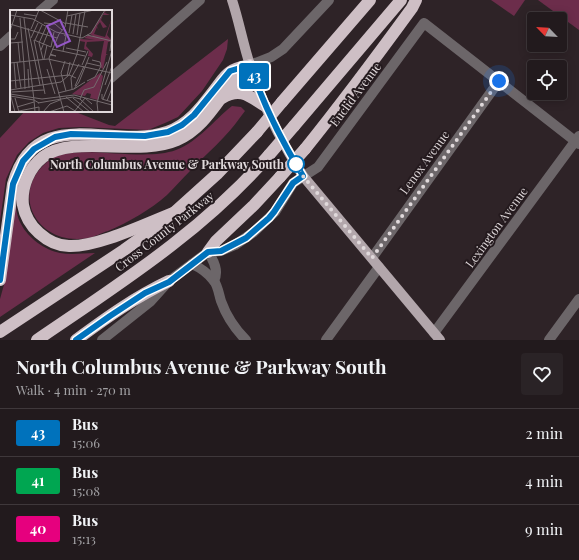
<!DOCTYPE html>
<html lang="en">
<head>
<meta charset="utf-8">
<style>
  body { margin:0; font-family:"Playfair Display",serif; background:#2a2326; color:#f1f3f6; height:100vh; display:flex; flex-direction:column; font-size:15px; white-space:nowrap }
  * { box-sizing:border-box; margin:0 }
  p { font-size:13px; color:#a2a1a4 }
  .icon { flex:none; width:22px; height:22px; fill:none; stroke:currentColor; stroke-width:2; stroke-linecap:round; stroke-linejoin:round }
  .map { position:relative; height:340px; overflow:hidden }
  .panel { display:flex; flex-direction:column; background:#221a1d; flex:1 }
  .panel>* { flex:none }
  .badge { padding:0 8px; border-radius:3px; font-size:14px; line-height:26px }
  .needle { width:26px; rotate:295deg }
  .tools { position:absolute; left:527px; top:12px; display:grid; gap:8px }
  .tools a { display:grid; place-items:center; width:40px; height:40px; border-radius:4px; background:#221a1d; box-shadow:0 2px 10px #0003,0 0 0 1px #3f383b; font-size:20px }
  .you { position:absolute; width:20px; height:20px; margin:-10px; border:3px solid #fff; border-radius:50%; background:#1a73e8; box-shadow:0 0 0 6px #1a73e833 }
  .map>.badge { position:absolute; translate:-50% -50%; box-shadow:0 0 0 2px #fff }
  .round { display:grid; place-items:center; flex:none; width:42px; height:42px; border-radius:4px; background:#2a2326 }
  .headline { display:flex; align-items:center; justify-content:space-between; height:68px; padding:0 16px }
  h1 { font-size:19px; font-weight:700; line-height:30px }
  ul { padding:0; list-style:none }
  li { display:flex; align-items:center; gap:12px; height:48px; padding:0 16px; border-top:1px solid #3f383b }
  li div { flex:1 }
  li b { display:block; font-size:15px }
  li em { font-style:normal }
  li .badge { min-width:44px; font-weight:700; text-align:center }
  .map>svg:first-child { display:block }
  .green { fill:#6c2d4b }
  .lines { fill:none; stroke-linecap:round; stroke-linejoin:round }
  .minor { stroke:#6c6669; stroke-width:10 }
  .major { stroke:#b2a6ab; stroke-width:10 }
  .highway { stroke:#cebfc5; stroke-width:12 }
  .highway-bridge { stroke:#cebfc5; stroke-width:12 }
  .line-casing { stroke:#fff; stroke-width:9 }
  .line { stroke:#0072bc; stroke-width:6 }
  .walk { stroke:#e0d9db; stroke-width:4; stroke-dasharray:0 7.2 }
  .stop-dot { fill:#fff; stroke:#0072bc; stroke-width:2 }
  .labels { text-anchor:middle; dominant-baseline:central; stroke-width:4; stroke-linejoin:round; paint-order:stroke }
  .street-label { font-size:12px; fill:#e0d9db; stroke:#241a1e }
  .stop-label { font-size:12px; font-weight:bold; fill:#e0d9db; stroke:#241a1e; text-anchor:end }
  .inset-road { fill:none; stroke:#756c6f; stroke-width:1 }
  .view { fill:#9457c6; fill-opacity:0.15; stroke:#9457c6; stroke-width:2 }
  .inset-edge { fill:none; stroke:#e0d9db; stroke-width:2 }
</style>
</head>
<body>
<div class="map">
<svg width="579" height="340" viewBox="0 0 579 340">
  <rect width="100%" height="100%" fill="#2e2327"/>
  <!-- green -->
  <g class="green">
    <polygon points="491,0 525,0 514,16"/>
    <polygon points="538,0 579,0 579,30"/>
    <polygon points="228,39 227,49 223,60 202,91 178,117 165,123 148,130 81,127 59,128 43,133 29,142 17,155 6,179 0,221 0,138 25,111 73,111 109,125 115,126"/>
    <path d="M 232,106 L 241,107 L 245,111 C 238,120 232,129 224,137 C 213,149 201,159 190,171 C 182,179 175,187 167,195 C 150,210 129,222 108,231 C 101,233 95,237 88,238 C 38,247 8,194 48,161 C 72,141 141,163 176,150 C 199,141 213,121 232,106 Z"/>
    <path d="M 15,200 C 16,208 17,217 21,224 C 28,238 45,250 60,253 C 72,255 83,253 95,253 L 0,317 L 0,299 L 5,281 Z"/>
  </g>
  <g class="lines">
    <!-- minor -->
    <g class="minor">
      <polyline points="40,11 53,0"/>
      <polyline points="0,46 11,36"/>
      <polyline points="250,65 271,57 283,49 329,0"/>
      <polyline points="111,78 200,0"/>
      <path d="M 208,252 C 214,261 219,271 214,281"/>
      <polyline points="372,258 499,81"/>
      <path d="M 192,264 C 201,268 208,273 214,281 C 218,286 219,295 221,301 C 226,315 235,329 246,340"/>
      <polyline points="434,333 579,136"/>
      <polyline points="102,340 151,301 169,281 208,252 221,251 235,245 254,232 275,212 293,183 318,167 424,23 579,144"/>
      <polyline points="326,340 379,267"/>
      <polyline points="549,340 579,299"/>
    </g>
    <!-- major -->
    <path class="major" d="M 232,0 C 239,21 243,44 250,65 C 262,105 281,141 303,176 L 440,340"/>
    <!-- highway -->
    <g class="highway">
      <path d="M 222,98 C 241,87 249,96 265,106"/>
      <polyline points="282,102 370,0"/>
      <polyline points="294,126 401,0"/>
      <path d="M 305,149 C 342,103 377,56 412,8 L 416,0"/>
      <path d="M 178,211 C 149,222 99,247 69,246 C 58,246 48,241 39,233 C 31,226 25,216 23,205 C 21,187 29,168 43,157 C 73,134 138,157 177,140 C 211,125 222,87 250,65"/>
      <polyline points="208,252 216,241 254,205 280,177"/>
      <path d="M 0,280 L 13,184 C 36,102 112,151 167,132 C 189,125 203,105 216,88 C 220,83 224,76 230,72 C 235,68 241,67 247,66"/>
      <polyline points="0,332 124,250 166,220 217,174 257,132"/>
      <path d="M 37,340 C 119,284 203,231 269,155"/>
      <path d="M 76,340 C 106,318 135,297 169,281"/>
    </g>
    <!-- highway-bridge -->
    <g class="highway-bridge">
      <polyline points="257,132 282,102"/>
      <polyline points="269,155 294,126"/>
      <polyline points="280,177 305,149"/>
    </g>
  </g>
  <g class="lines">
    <!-- line casing -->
    <g class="line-casing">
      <path id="line" d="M 0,280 L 13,184 L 23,161 L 34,149 L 55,137 L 71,134 L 145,136 L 168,132 L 182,125 L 194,115 L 230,71 L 250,65 C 263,104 281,140 303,176 L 293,183 L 274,212 L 269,218 L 246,238 L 221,251 L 208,252 L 169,282 L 145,293 L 110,316 L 76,340"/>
    </g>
    <!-- line -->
    <use href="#line" class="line"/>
    <!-- walk -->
    <polyline class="walk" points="296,164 303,176 372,258 499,81"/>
  </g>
  <!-- markers -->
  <circle class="stop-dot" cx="296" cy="164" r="8"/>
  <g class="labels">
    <!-- street labels -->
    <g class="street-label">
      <text transform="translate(355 94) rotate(-53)">Euclid Avenue</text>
      <text transform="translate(424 162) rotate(-54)">Lenox Avenue</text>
      <text transform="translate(496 227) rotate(-54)">Lexington Avenue</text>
      <text transform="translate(164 231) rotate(-38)">Cross County Parkway</text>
    </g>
    <!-- stop labels -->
    <g class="stop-label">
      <text x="284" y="164">North Columbus Avenue &amp; Parkway South</text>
    </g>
  </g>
  <!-- overview -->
  <g transform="translate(10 10)">
    <rect width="102" height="102" fill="#2e2327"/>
    <path d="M 96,0 L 95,3 L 100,5 L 93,5 L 91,10 L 97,17 L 93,18 L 90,12 L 87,16 L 89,21 L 87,17 L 84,24 L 95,27 L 102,8 L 97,25 L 102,31 L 98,32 L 96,44 L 98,45 L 96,45 L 93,59 L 90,57 L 91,46 L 94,31 L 77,32 L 76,36 L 83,44 L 82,47 L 78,46 L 79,41 L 74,39 L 75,32 L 70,31 L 70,29 L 85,30 L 74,28 L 79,25 L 84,27 L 80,24 ZM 90,63 L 93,66 L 88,90 L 80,88 L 81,84 L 77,83 L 75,86 L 62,84 Z" fill="#6c2d4b"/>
    <path class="inset-road" d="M 30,0 L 56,14M 14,4 L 27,6M 0,5 L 23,9 L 46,22 L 72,28 L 81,23 L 95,0M 57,6 L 84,0M 10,8 L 14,55M 14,8 L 24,90 L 29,93M 34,13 L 45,14 L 52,20M 56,13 L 78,17M 0,14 L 47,28M 18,18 L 30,75M 21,19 L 29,0M 0,21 L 7,0M 59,23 L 62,5M 63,24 L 66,4M 67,25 L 70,3M 77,25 L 102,31M 21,28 L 28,13M 0,29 L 5,29 L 8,22M 24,30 L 35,84M 24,30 L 41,37M 25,30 L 32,15M 8,32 L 10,52M 0,33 L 13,32M 41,37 L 44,22M 56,38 L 76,42M 42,39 L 75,46M 31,40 L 39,20M 53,41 L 56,26 L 54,25M 100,41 L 102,21M 40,45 L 46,46 L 40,44M 33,49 L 29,33 L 36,17M 34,49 L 37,35M 55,51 L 51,63 L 56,81M 4,52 L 6,78M 7,52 L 11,78M 0,53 L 38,49 L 102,63M 77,53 L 90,56M 14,55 L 15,79M 72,55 L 78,41M 0,58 L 1,87 L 5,102M 18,59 L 19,78M 37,59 L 45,84M 59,65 L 67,44 L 75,1M 57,66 L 60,52M 0,71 L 59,65M 77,71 L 85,67 L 91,56 L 90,52 L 82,50M 95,75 L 102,56M 65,76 L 74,56M 62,79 L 61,68 L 69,54M 64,79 L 75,72M 0,80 L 51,72 L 59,65 L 66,68M 2,82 L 34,80M 48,83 L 64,79 L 69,72 L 79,47M 0,84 L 32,89 L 64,85 L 102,95M 92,84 L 92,89 L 102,92M 0,86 L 24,90 L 25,102M 56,87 L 74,102M 5,88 L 9,102M 63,88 L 80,102M 70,89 L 74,80 L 84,77 L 97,52M 93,89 L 102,67M 97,91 L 102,78M 28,93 L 63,87 L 70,89 L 84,102M 7,97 L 24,92M 9,101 L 29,97 L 29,102M 33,102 L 40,94 L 50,90M 39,102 L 57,96 L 67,102M 54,102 L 39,48 L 49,24 L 55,17 L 58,0M 64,102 L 75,88 L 82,94M 88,102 L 87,93 L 102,40"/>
    <path class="view" d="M 50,10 L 60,31 L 47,37 L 37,16 Z"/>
    <rect width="102" height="102" class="inset-edge"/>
  </g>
</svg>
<div class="tools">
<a><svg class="needle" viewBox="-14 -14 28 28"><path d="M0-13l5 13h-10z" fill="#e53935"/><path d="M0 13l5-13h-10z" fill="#a2a1a4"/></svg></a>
<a><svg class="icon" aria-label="locate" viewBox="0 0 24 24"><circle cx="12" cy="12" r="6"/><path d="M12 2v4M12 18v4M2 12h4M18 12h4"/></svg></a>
</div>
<div class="you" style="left:499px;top:81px"></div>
<b class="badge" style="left:254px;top:76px;background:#0072bc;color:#fff">43</b>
</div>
<section class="panel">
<div class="headline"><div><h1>North Columbus Avenue &amp; Parkway South</h1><p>Walk · 4 min · 270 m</p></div><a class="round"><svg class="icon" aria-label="heart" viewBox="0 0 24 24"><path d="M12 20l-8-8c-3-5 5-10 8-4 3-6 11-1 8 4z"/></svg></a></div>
<ul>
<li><span class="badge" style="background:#0072bc;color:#fff">43</span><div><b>Bus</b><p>15:06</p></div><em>2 min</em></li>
<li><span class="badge" style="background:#00a651;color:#fff">41</span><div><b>Bus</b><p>15:08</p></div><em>4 min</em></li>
<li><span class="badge" style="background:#e6007e;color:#fff">40</span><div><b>Bus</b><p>15:13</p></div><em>9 min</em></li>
</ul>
</section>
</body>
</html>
